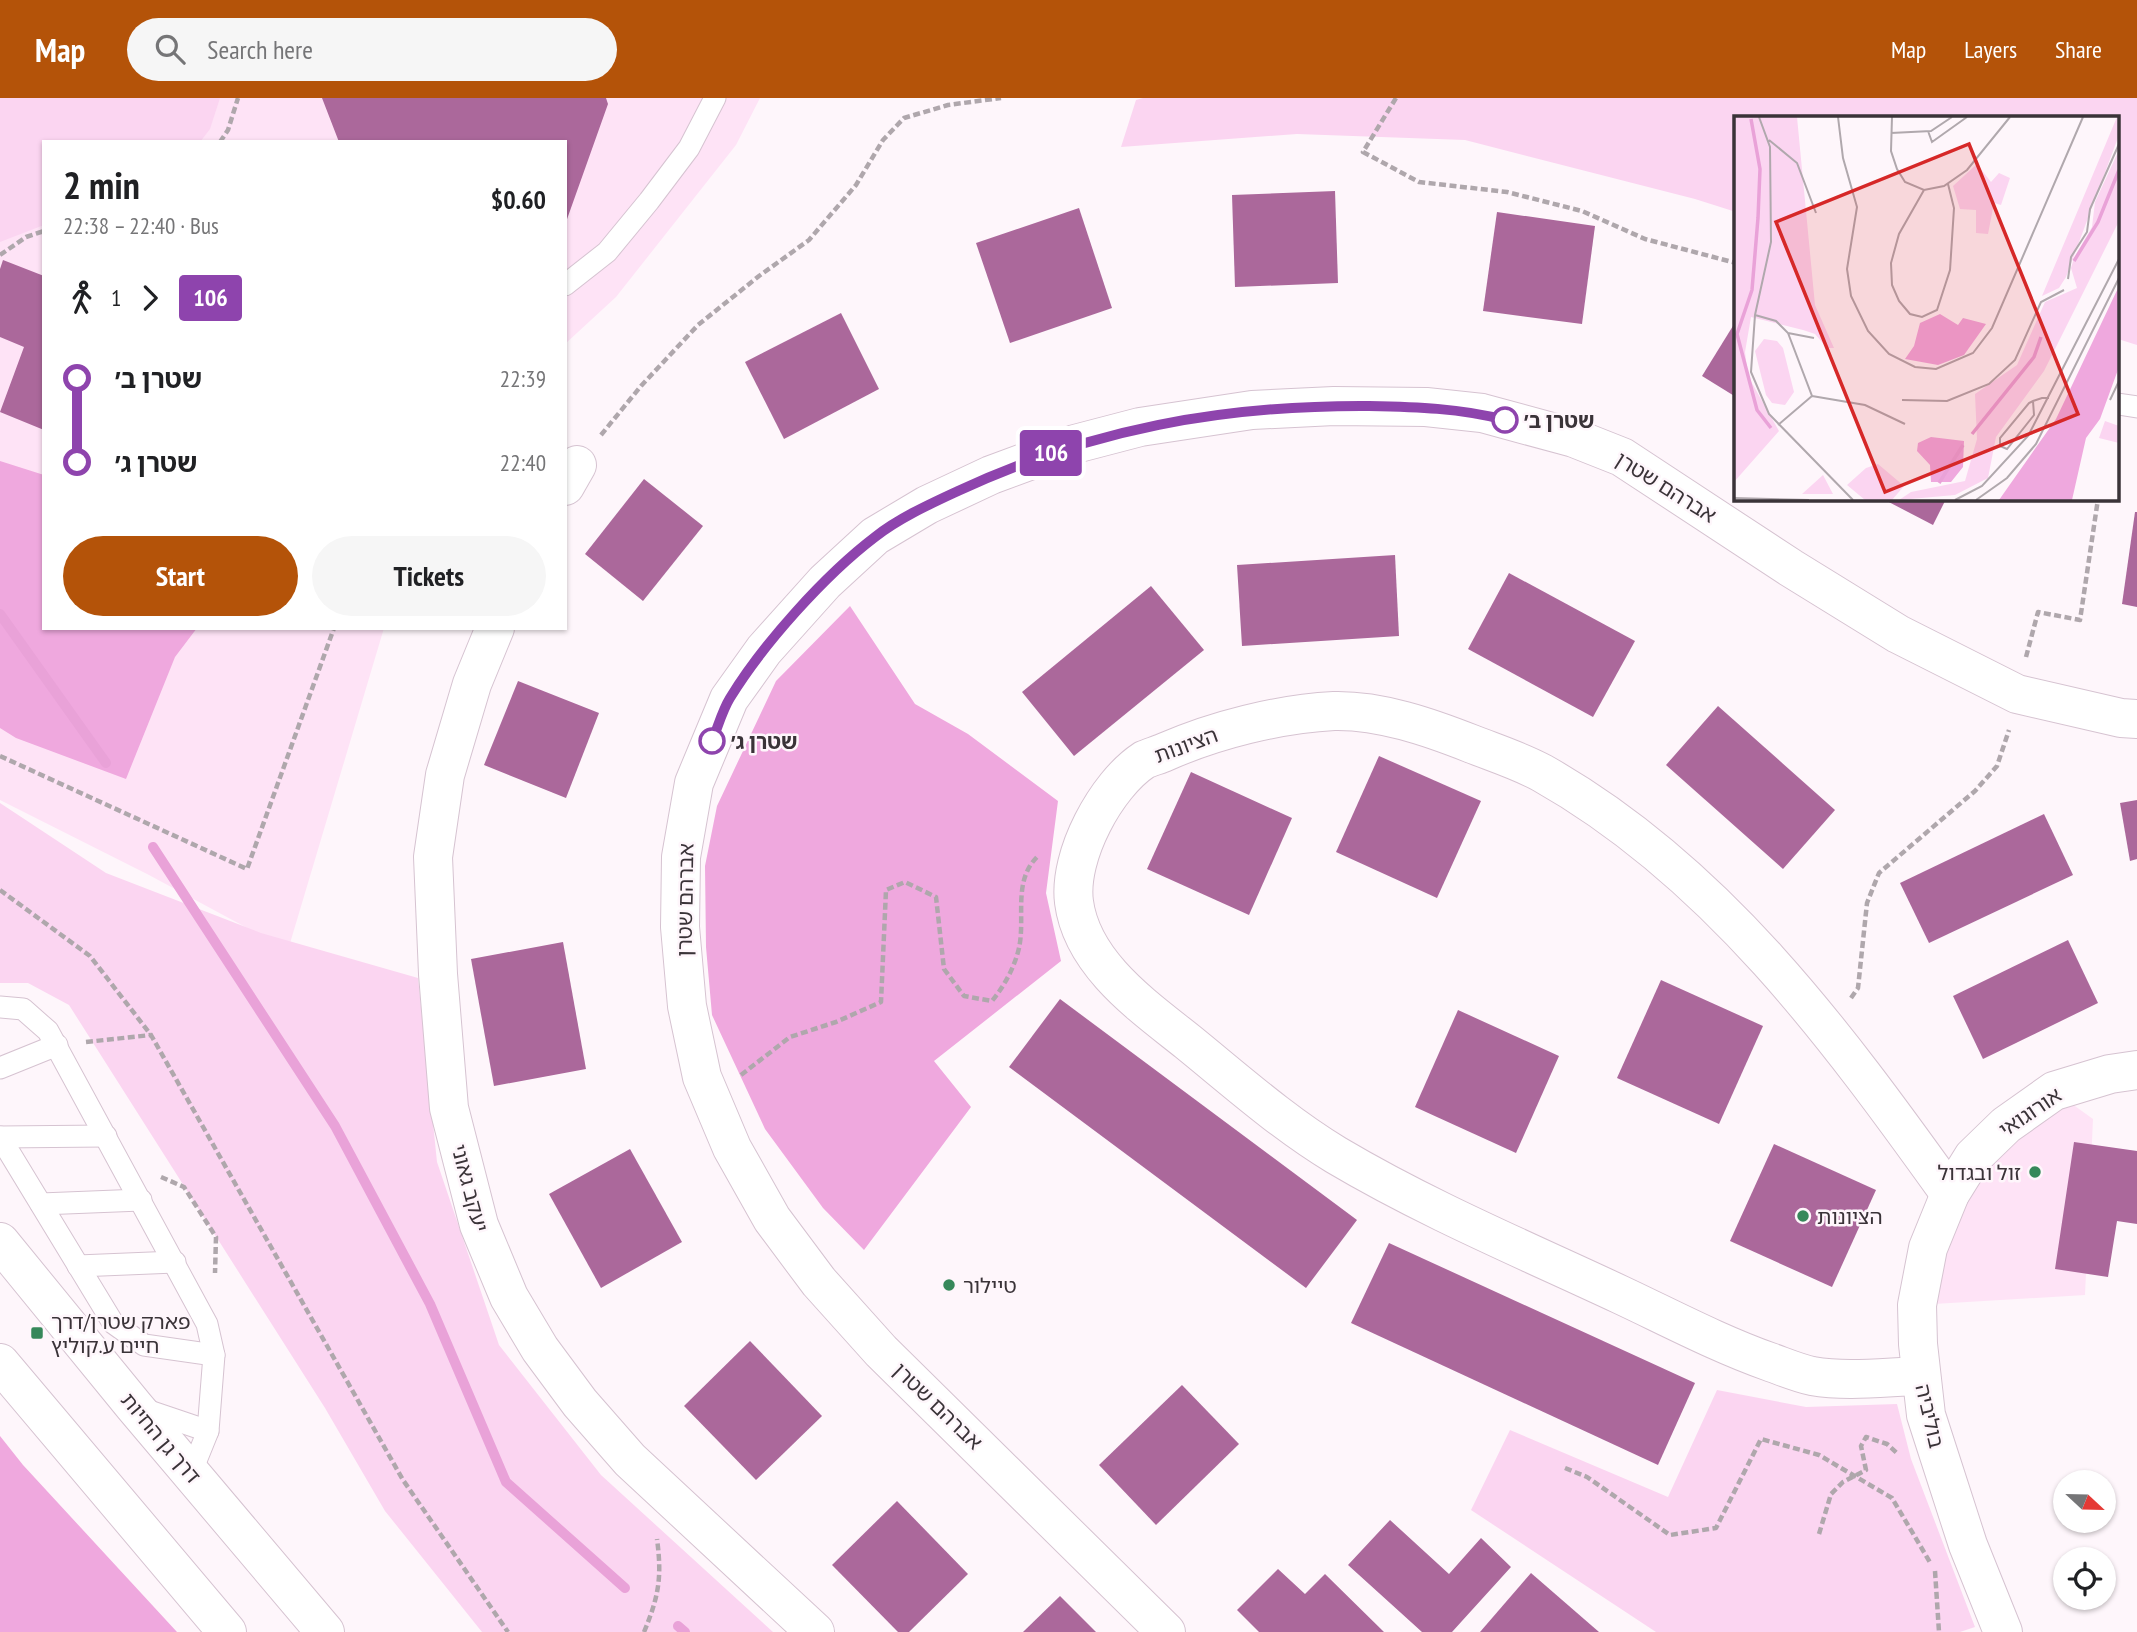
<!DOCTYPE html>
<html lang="en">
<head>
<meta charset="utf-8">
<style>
  body { margin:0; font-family:"PT Sans Narrow","Noto Sans Hebrew",sans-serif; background:#f6f6f6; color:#202124; height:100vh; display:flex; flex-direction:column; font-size:26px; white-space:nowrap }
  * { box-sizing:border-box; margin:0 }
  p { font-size:23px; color:#757577 }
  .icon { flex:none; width:38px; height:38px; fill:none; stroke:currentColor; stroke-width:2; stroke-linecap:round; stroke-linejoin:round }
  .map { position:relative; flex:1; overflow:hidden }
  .drawer { position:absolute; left:42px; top:42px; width:525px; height:490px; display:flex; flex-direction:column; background:#fff; border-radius:0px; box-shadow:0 2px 5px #0004 }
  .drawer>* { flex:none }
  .badge { padding:0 14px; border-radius:5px; font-size:24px; line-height:46px }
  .needle { width:46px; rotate:112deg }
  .controls { position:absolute; left:2053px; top:1372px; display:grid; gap:14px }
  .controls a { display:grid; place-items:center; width:63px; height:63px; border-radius:50%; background:#fff; box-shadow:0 2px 5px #0004; font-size:35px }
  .map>.badge { position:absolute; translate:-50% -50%; box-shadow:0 0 0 4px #fff }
  .legs { display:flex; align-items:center; gap:10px; height:77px; padding:0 21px; font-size:23px }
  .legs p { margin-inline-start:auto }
  .overview { display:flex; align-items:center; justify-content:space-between; height:119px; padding:0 21px }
  h1 { font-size:38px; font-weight:700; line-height:52px }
  .action { display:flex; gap:14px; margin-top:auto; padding:14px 21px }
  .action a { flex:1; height:80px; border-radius:42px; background:#b45309; color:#fff; font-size:28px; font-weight:700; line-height:80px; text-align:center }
  .action a+a { background:#f6f6f6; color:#202124 }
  ul { padding:0 21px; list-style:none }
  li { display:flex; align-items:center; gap:24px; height:84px; font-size:26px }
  li i { display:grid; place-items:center; width:10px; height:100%; margin:0 9px; background:currentColor }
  li i::after { content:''; width:18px; height:18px; margin:-9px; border:5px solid; border-radius:50%; background:#fff }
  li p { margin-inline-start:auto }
  li:first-child i { background:linear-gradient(#0000 50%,currentColor 0) }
  li:last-child i { background:linear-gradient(currentColor 50%,#0000 0) }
  header { display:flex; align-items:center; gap:42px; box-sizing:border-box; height:98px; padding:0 35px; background:#b45309; color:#fff }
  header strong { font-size:33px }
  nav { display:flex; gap:38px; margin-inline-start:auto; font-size:24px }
  .search { width:490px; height:63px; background:#f6f6f6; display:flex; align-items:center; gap:18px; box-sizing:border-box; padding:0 24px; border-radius:38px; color:#757577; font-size:26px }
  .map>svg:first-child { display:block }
  .built { fill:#fee3f6 }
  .green { fill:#fbd5f1 }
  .forest { fill:#efa8de }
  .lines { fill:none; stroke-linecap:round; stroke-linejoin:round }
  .stream { stroke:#e9a2d8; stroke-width:10 }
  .building { fill:#ab689b }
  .lane-casing { stroke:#d6c3d1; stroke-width:23 }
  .street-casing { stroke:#d6c3d1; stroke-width:40 }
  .secondary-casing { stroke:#d6c3d1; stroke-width:40 }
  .path { stroke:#afa7ac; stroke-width:4.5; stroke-dasharray:7 3.5; stroke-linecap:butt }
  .lane { stroke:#fff; stroke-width:21 }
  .street { stroke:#fff; stroke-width:38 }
  .secondary { stroke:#fff; stroke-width:38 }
  .line-1-casing { stroke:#fff; stroke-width:16 }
  .line-1 { stroke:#8e44ad; stroke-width:10 }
  .stop-1-dot { fill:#fff; stroke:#8e44ad; stroke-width:3.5 }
  .poi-dot { fill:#36885a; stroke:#fef6fb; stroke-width:2.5 }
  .labels { text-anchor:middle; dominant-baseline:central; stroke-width:5; stroke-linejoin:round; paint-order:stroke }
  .stop-label { font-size:21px; font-weight:bold; fill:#3a3338; stroke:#fef6fb; text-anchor:start }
  .street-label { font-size:21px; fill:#3a3338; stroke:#fef6fb }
  .poi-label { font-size:21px; fill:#3a3338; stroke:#fef6fb; text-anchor:start }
  .inset-river { fill:none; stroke:#e9a2d8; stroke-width:3.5 }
  .inset-road { fill:none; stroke:#b0a8ad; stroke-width:2 }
  .view { fill:#d62828; fill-opacity:0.15; stroke:#d62828; stroke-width:3.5 }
  .inset-edge { fill:none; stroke:#3a3338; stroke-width:3.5 }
</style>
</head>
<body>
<header>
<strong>Map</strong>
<div class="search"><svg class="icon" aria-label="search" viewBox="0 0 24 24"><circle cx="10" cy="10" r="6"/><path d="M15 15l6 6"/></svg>Search here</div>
<nav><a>Map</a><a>Layers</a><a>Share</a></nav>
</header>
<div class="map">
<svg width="2137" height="1534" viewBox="0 0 2137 1534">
  <rect width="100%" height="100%" fill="#fef6fb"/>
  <!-- built -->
  <g class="built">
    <polygon points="0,0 760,0 736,47 616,199 565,246 565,44 44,44 44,530 384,530 288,852 149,777 0,702"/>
    <polygon points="2054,993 2093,1021 2085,1197 1917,1207 1950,1096"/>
  </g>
  <!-- green -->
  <g class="green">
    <polygon points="0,0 220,0 210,31 200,44 44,44 44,127 0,144"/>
    <polygon points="1143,0 2137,0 2137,247 2118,241 2118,19 1736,19 1736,114 1695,101 1465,42 1297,36 1121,49 1136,2"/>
    <polygon points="0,705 106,775 261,835 418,880 437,1064 499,1247 601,1377 773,1534 482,1534 385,1413 325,1310 69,907 28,885 0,885"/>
    <polygon points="1717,1292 1806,1309 1897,1306 1911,1361 1975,1529 1960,1534 1656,1534 1471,1412 1510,1332 1668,1399"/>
  </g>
  <!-- forest -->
  <g class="forest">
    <polygon points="0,363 44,377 44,530 197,530 175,559 126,681 16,640 0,630"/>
    <polygon points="850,508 915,606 968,636 1058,703 1046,795 1061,863 934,963 971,1009 864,1152 823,1110 765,1031 712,917 706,849 705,768 717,708 776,583"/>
    <polygon points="0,1338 23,1367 177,1534 0,1534"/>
  </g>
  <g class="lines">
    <!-- stream -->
    <g class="stream">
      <polyline points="0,516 106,665"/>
      <polyline points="153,749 335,1028 430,1206 506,1384 625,1490"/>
      <polyline points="678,1528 685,1534"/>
    </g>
  </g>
  <!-- building -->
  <g class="building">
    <polygon points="322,0 606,0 608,6 566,124 565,44 339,44"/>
    <polygon points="1335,93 1338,185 1235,189 1232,97"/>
    <polygon points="1079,110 1112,210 1010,245 976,145"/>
    <polygon points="1497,114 1595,128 1582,226 1483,213"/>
    <polygon points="3,162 44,178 44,332 0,314 24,249 0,239 0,171"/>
    <polygon points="841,215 879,291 784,341 745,264"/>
    <polygon points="1736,223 1736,299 1702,278"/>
    <polygon points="644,381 703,428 643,503 585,456"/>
    <polygon points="1883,401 1946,401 1933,427"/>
    <polygon points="2135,414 2137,414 2137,509 2122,506"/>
    <polygon points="1395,457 1399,538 1242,548 1237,467"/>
    <polygon points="1509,475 1635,543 1593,619 1468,551"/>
    <polygon points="1151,488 1204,552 1074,658 1022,594"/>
    <polygon points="518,583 599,615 566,700 484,667"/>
    <polygon points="1718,608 1835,712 1783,771 1666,667"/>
    <polygon points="1379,658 1481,703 1437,800 1336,754"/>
    <polygon points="1191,674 1292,720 1249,817 1147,771"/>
    <polygon points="2137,702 2137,761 2130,763 2120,705"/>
    <polygon points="2044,716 2073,777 1929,845 1900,785"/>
    <polygon points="2068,842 2098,905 1983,961 1953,898"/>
    <polygon points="563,844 586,971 494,988 471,861"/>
    <polygon points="1661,882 1763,928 1719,1026 1617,980"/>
    <polygon points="1060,901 1357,1122 1306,1190 1009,969"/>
    <polygon points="1458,912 1559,958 1516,1055 1415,1009"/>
    <polygon points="2074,1044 2137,1053 2137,1126 2117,1123 2108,1179 2055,1171"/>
    <polygon points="1774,1046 1876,1092 1832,1189 1730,1143"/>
    <polygon points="630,1051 682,1144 601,1190 549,1096"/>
    <polygon points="1389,1145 1695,1285 1658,1367 1351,1225"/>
    <polygon points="750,1243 822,1318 756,1382 684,1308"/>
    <polygon points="1182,1287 1239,1346 1156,1427 1099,1367"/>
    <polygon points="897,1403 968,1476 909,1534 898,1534 832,1467"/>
    <polygon points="1390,1422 1449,1476 1481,1440 1511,1469 1452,1534 1422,1534 1348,1467"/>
    <polygon points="1278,1471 1305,1496 1325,1476 1384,1534 1259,1534 1237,1512"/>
    <polygon points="1531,1475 1599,1534 1480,1534"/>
    <polygon points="1060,1498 1096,1534 1023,1534"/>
  </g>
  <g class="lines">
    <!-- lane casing -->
    <g class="lane-casing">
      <g id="lane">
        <polyline points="565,187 607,154 649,103 689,50 715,0"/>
        <polyline points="2118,306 2137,309"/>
        <polyline points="0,909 23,911 48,933 207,1226 214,1257 208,1333 191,1375"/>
        <polyline points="0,970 57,947"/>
        <polyline points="0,1039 113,1225 144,1247 214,1257"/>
        <polyline points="0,1039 106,1038"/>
        <polyline points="41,1106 141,1102"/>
        <polyline points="78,1168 175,1164"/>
        <polyline points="143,1311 208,1333"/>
      </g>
    </g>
    <!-- street casing -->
    <g class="street-casing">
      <g id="street">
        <polyline points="565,388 577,367"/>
        <polyline points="495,530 472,586 445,677 433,759 438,876 449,1010 479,1127 509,1199 540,1251 580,1305 630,1362 815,1534"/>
        <path d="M 1921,1278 C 1885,1279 1847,1284 1812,1278 C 1798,1275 1784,1269 1770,1264 C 1719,1246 1670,1220 1621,1197 C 1525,1152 1427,1111 1336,1057 C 1283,1025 1236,983 1188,944 C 1143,908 1082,866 1074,804 C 1068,758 1106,687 1144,662 C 1151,659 1158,657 1165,654 C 1215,632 1278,616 1334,613 C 1380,612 1429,629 1472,646 C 1495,655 1520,663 1542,675 C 1716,773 1836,937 1950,1096"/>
        <polyline points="1166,1534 881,1253 819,1184 772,1121 732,1050 702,979 687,908 680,829 681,759 694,685 729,601 764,552 825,484 875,438 927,407 991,377 1075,346 1140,329 1252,312 1334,308 1426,309 1482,315 1574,340 1622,359 1791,470 1898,536 2017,596 2121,620 2137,621"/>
      </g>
    </g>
    <!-- secondary casing -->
    <g class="secondary-casing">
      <g id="secondary">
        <polyline points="0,1144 134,1308 325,1534"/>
        <polyline points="0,1265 227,1534"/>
        <polyline points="2003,1534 1968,1447 1926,1317 1918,1246 1917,1207 1928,1150 1950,1096 1973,1059 2006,1027 2054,993 2110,976 2137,972"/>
      </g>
    </g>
    <!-- path -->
    <g class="path">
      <polyline points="1396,0 1363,54 1419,84 1507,94 1582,113 1645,141 1736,165"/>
      <polyline points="220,44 228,32 238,0"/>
      <polyline points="0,157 26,139 44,133"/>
      <polyline points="601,337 641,288 698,227 759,178 809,142 856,87 883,42 904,20 948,7 1001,0"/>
      <polyline points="2026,559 2038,514 2080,522 2098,401"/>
      <polyline points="0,658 247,771 334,530"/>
      <polyline points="0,792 90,858 151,937 403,1382 508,1534"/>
      <polyline points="1851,900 1858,890 1867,805 1879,775 1975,693 1997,668 2009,632"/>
      <polyline points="86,944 151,937"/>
      <path d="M 741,977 L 790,939 L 836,924 L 881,904 L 886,792 L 905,784 L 936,799 L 944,871 L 964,898 L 992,903 C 1004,888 1013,872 1018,854 C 1027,822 1011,784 1038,758"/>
      <polyline points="161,1079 184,1089 216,1139 215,1175"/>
      <polyline points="1565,1370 1587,1379 1670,1437 1716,1430 1761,1341 1819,1357 1892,1400 1931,1466"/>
      <polyline points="1819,1436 1831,1396 1843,1384 1866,1372 1861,1348 1866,1339 1887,1346 1898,1356"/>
      <polyline points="1935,1473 1939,1534"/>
      <path d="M 644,1534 C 659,1498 662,1479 657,1441"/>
    </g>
    <!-- lane -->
    <use href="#lane" class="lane"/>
    <!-- street -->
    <use href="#street" class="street"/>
    <!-- secondary -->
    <use href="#secondary" class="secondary"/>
  </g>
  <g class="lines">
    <!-- line-1 casing -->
    <g class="line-1-casing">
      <path id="line-1" d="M 712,643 C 718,629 722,613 730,600 C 763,546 825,477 875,439 C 899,420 930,406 958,393 C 1091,331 1223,307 1369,308 C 1415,309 1460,310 1505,322"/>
    </g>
    <!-- line-1 -->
    <use href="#line-1" class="line-1"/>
  </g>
  <!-- markers -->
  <g class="stop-1-dot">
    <circle cx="1505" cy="322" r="12"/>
    <circle cx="712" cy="643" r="12"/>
  </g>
  <g class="poi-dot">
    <circle cx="2035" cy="1074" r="7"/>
    <circle cx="1803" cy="1118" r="7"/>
    <circle cx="949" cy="1187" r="7"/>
    <rect x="30" y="1228" width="14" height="14" rx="3.5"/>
  </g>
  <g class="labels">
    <!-- stop labels -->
    <g class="stop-label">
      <text x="1524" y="322">שטרן ב׳</text>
      <text x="731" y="643">שטרן ג׳</text>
    </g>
    <!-- street labels -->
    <g class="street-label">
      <text transform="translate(1666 389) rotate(32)">אברהם שטרן</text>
      <text transform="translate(1186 647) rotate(-20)">הציונות</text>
      <text transform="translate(685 802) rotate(-89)">אברהם שטרן</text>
      <text transform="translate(2030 1014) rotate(-34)">אורוגואי</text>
      <text transform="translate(470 1090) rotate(75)">יעקב גאוני</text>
      <text transform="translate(938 1308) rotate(44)">אברהם שטרן</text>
      <text transform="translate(1930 1318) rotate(77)">בוליביה</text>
      <text transform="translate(161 1340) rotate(50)">דרך גן החיות</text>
    </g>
    <!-- poi labels -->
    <g class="poi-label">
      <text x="2021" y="1074" text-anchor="end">זול ובגדול</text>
      <text x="1817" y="1118">הציונות</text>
      <text x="963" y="1187">טיילור</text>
      <text x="51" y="1223">פארק שטרן/דרך<tspan x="51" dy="24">חיים ע.קוליץ</tspan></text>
    </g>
  </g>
  <!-- overview -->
  <g transform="translate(1734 18)">
    <rect width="385" height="385" fill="#fef6fb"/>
    <path d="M 0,1 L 63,1 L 81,189 L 100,232 L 93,232 L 81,218 L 69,214 L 17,201 L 11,236 L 14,260 L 45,315 L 0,366 ZM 383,1 L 385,19 L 332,161 L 325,172 L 308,180 ZM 385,34 L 385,105 L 310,255 L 262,321 L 254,362 L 221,379 L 165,384 L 177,376 L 231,365 L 243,323 L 241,278 L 283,249 L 311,186 L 343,172 L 337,152 L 340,142 L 358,111 L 361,86 ZM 243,48 L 257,66 L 265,57 L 276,62 L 267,89 L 260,87 L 254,118 L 242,117 L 242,94 L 226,93 L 219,70 ZM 30,223 L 43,225 L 49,232 L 60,276 L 51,289 L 38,287 L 32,279 L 21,235 ZM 371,305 L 385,310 L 385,327 L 365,322 ZM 144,348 L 170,370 L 158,384 L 131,384 L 113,369 L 132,352 ZM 89,359 L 99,378 L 68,378 Z" fill="#fbd5f1"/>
    <path d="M 385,170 L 385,251 L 366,303 L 352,322 L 338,384 L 265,384 L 322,303 ZM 206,198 L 224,209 L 229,202 L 252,208 L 230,239 L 204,249 L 171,243 L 180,230 L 186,207 ZM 197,321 L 230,325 L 229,351 L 217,366 L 197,366 L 196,349 L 183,335 L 184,327 Z" fill="#efa8de"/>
    <path class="inset-river" d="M 17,3 L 26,53 L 24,102 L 18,174 L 3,218 L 23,294 L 37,312M 340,145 L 364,106 L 385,54M 238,318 L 300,241 L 307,221M 205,367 L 229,329"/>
    <path class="inset-road" d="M 25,1 L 36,31 L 37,126 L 21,199 L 17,256 L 35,298 L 119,384M 104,1 L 109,42 L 123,91 L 113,153 L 117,180 L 134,215 L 155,238 L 181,251 L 202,253 L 239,237 L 258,212 L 349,1M 158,1 L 157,35 L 163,53 L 171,66 L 190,74 L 210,70 L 233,54 L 276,1M 194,15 L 198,26 L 233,1M 157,17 L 197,15 L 218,1M 35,24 L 63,47 L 82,97M 190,74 L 165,118 L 157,147 L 158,169 L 165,185 L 176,198 L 188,201 L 203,194 L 216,154 L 220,92 L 214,68M 334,163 L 337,141 L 353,116 L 356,93 L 385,28M 21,199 L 42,205 L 54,217 L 78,280 L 44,309M 54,217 L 80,222M 78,280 L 131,289 L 171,308M 168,284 L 213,285 L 255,268 L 281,244 L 307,186 L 330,174M 376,284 L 385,265M 299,285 L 300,299 L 273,333 L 266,330 L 266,322 L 295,287 L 299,285 L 308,282 L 315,282M 0,382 L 75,384M 221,384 L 248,370 L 294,320 L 385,143M 242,384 L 273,362 L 302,328 L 385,162"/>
    <path class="view" d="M 235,28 L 344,298 L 151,376 L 42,106 Z"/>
    <rect width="385" height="385" class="inset-edge"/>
  </g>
</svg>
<div class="controls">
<a><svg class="needle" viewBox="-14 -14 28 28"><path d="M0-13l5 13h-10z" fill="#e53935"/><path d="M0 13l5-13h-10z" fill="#757577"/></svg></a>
<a><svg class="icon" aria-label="locate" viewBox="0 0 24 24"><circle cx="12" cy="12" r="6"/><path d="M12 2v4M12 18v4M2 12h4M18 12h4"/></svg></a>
</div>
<b class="badge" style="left:1051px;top:355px;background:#8e44ad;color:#fff">106</b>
<section class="drawer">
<div class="overview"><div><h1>2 min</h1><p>22:38 – 22:40 · Bus</p></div><b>$0.60</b></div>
<div class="legs"><svg class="icon" aria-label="walk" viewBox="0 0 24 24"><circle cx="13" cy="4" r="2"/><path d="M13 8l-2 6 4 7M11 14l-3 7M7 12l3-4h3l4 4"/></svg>1<svg class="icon" aria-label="forward" viewBox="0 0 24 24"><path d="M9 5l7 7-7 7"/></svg><b class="badge" style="background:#8e44ad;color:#fff">106</b></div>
<ul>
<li><i style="color:#8e44ad"></i><b>שטרן ב׳</b><p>22:39</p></li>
<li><i style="color:#8e44ad"></i><b>שטרן ג׳</b><p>22:40</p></li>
</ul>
<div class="action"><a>Start</a><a>Tickets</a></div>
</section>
</div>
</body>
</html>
